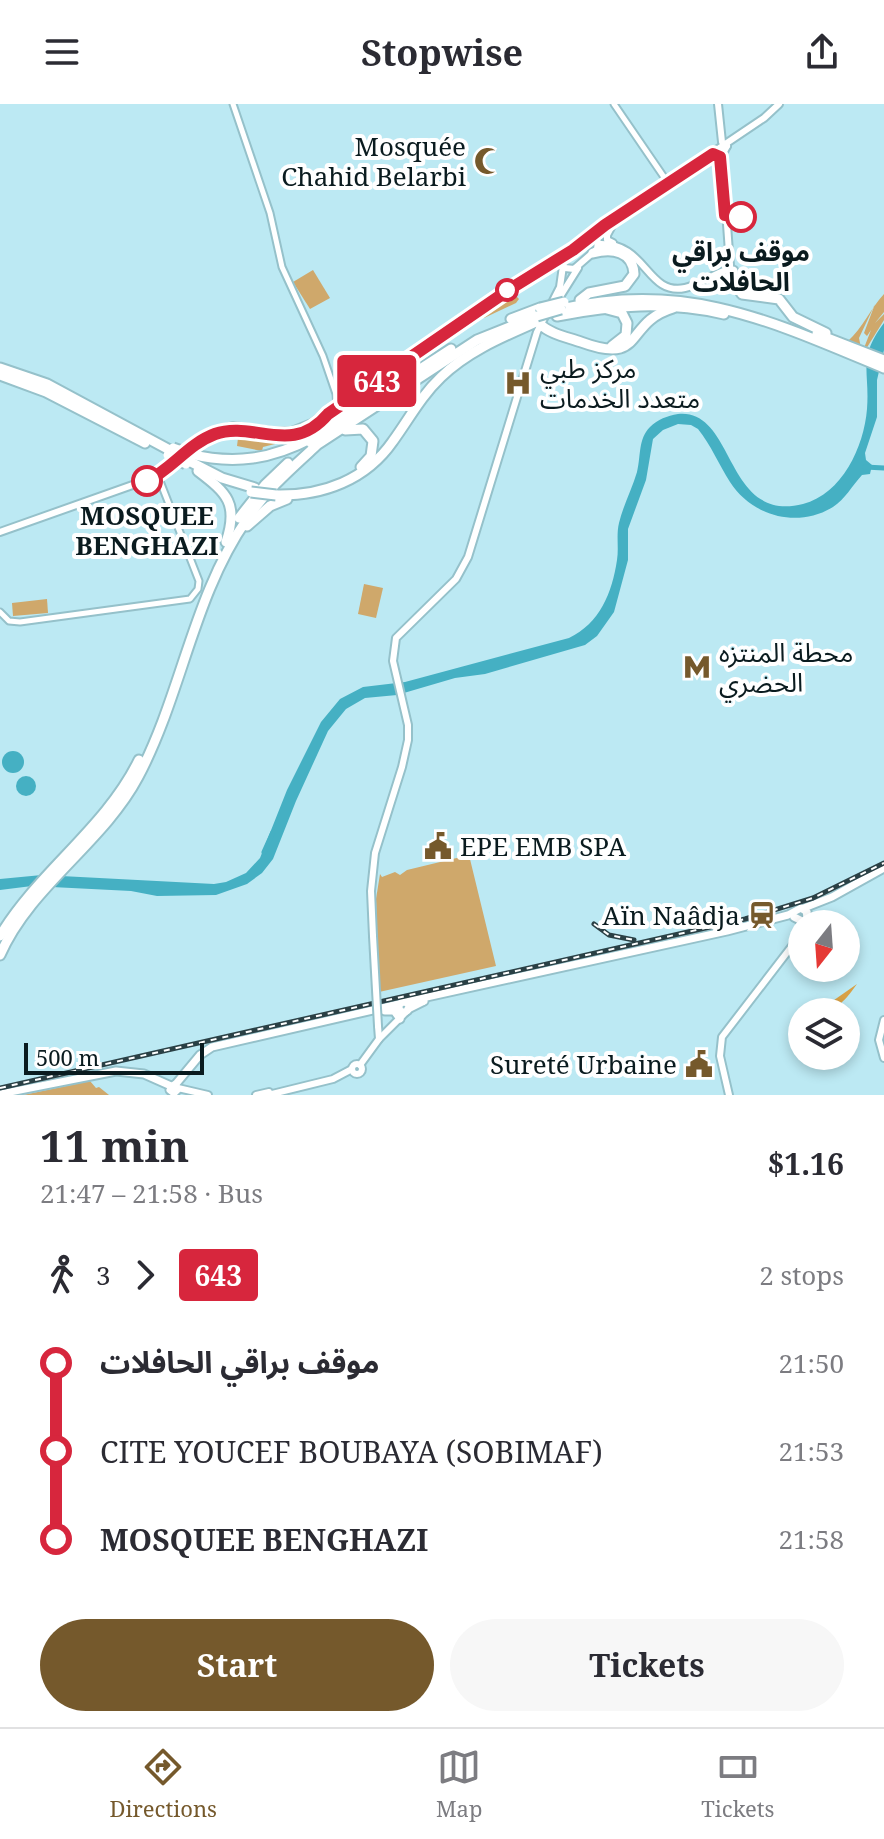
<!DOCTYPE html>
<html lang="en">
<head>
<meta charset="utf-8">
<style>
  body { margin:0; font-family:"Noto Serif","Noto Sans Arabic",serif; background:#f7f7f7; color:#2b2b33; height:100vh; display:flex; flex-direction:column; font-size:30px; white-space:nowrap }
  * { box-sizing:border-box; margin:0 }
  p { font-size:26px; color:#7c7c81 }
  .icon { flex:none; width:44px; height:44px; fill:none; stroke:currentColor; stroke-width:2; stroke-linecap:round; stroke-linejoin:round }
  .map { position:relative; height:991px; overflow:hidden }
  .details { display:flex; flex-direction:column; background:#fff; flex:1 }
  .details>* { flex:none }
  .badge { padding:0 16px; border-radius:6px; font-size:28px; line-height:52px }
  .needle { width:52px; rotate:197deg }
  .fabs { position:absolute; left:788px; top:806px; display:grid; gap:16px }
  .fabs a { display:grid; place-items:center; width:72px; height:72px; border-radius:50%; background:#fff; box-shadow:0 4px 12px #0003; font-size:40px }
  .scale { position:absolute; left:24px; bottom:20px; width:180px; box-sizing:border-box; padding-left:8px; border:4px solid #0a1b1f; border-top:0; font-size:22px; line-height:28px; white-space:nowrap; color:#0a1b1f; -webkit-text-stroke:6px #fff; paint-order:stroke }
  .map>.badge { position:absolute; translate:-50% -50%; box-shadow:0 0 0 4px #fff }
  .legs { display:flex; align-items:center; gap:12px; height:88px; padding:0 40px; font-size:26px }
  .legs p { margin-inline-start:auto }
  .headline { display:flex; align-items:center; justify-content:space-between; height:136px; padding:0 40px }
  h1 { font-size:44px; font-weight:700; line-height:60px }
  .primary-button { display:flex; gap:16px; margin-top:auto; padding:16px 40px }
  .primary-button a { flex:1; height:92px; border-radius:48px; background:#75592c; color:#fff; font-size:32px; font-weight:700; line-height:92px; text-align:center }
  .primary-button a+a { background:#f7f7f7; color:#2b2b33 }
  ul { padding:0 40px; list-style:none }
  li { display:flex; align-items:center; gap:28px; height:88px; font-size:30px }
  li i { display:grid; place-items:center; width:12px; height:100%; margin:0 10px; background:currentColor }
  li i::after { content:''; width:20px; height:20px; margin:-10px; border:6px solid; border-radius:50%; background:#fff }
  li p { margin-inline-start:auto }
  li:first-child i { background:linear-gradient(#0000 50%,currentColor 0) }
  li:last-child i { background:linear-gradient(currentColor 50%,#0000 0) }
  header { display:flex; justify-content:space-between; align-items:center; height:104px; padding:0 40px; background:#fff; font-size:36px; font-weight:700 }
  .tab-bar { display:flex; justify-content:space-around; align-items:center; height:112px; border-top:2px solid #e1e1e2; background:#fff; font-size:22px; color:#7c7c81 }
  .tab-bar a { display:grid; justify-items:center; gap:4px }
  .tab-bar .selected { color:#75592c }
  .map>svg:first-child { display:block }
  .green { fill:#cfa86b }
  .forest { fill:#d8a146 }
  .water { fill:#45b0c3 }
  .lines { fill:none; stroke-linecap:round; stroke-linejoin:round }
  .river { stroke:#45b0c3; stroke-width:5 }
  .tertiary-casing { stroke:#95c1ca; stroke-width:9 }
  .secondary-casing { stroke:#95c1ca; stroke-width:10 }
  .primary-casing { stroke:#95c1ca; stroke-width:11 }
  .motorway-casing { stroke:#95c1ca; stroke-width:13 }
  .tertiary { stroke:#fff; stroke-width:5 }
  .secondary { stroke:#fff; stroke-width:6 }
  .primary { stroke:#fff; stroke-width:7 }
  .motorway { stroke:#fff; stroke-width:9 }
  .rail-casing { stroke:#2a4045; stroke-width:5 }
  .rail { stroke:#fff; stroke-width:2; stroke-dasharray:6; stroke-linecap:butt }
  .secondary-bridge-casing { stroke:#95c1ca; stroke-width:10; stroke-linecap:butt }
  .motorway-bridge-casing { stroke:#95c1ca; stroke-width:13; stroke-linecap:butt }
  .secondary-bridge { stroke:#fff; stroke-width:6 }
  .motorway-bridge { stroke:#fff; stroke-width:9 }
  .line-1-casing { stroke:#fff; stroke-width:18 }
  .line-1 { stroke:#d7263d; stroke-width:12 }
  .stop-1-dot { fill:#fff; stroke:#d7263d; stroke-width:4 }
  .labels { text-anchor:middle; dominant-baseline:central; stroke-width:8; stroke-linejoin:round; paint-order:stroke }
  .poi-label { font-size:26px; fill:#0a1b1f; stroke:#fff; text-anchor:end }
  .stop-label { font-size:26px; font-weight:bold; fill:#0a1b1f; stroke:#fff }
</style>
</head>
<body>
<header><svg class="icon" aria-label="menu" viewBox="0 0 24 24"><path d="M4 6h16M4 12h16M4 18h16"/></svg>Stopwise<svg class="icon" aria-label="share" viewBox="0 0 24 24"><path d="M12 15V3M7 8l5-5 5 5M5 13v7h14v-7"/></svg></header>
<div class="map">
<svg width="884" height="991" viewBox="0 0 884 991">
  <rect width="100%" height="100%" fill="#bce9f3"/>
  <!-- green -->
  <g class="green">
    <polygon points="313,166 330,194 310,205 293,178"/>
    <polygon points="513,189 519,195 516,199 484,214 481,210"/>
    <path d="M 884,190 L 884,208 L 875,219 L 884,210 L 884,216 L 866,245 L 864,244 L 871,226 L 867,232 L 864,229 L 875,200 L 859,234 L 861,244 L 848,237 C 862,225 871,204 884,190 Z"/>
    <polygon points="238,334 263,338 266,335 279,339 263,343 262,347 237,342"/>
    <polygon points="364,480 383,484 376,514 358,510"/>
    <polygon points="47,495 48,509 13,512 12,499"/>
    <polygon points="469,751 496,862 379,888 376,795 380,770 382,773 395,768 400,771 407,766"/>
    <polygon points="90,977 96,984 99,983 109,991 23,991"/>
  </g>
  <!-- forest -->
  <path class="forest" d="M 857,880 C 846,895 837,908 817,908 Z"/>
  <!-- water -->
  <g class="water">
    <path d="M 884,219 L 884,246 L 877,276 L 877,313 L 865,349 L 866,356 L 872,361 L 870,370 L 862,371 C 852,382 845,395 833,403 C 797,425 752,412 730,378 C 719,361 711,341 698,325 L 691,321 L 678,320 L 663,326 L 653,335 L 646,376 L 628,425 L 628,456 L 614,508 L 597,532 L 585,541 L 485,570 L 455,574 L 397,591 L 365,594 L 346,605 L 328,627 L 296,697 L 273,755 L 262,769 L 247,780 L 216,791 L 157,792 L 131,787 L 32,782 L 0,786 L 0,775 L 42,771 L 214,780 L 226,778 L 246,769 L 260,754 L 287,686 L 321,618 L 340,595 L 363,583 L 405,578 L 569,534 C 600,519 612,489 617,456 C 619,444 616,431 619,419 C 623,402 632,385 637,368 C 641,352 638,335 650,323 C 658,315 667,312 678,310 C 736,304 724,420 803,400 C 842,390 864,343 867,305 C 870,266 857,255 884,219 Z"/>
    <circle cx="13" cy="658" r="11"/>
    <circle cx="26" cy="682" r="10"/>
  </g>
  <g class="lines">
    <!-- river -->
    <g class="river">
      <polyline points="865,363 884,364"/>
      <polyline points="264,748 273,728"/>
    </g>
    <!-- tertiary casing -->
    <g class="tertiary-casing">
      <g id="tertiary">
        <polyline points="233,0 270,109 282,163 323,252 336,290 337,304"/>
        <polyline points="614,0 668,79"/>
        <polyline points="0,508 9,517 20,518 190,495 198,485 199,477 158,372"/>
      </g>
    </g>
    <!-- secondary casing -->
    <g class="secondary-casing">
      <g id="secondary">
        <polyline points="718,0 722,38 727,42"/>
        <polyline points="727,42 722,51 730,162"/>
        <polygon points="593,135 598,138 597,145 574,165 565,164 562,159 573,146"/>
        <polyline points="589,136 605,121 764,14 779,0"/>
        <polyline points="613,139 607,136 607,131 615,116"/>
        <path d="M 599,140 C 647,138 646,192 685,184 C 696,182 714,170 726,166"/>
        <polyline points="556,199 578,164"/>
        <path d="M 198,339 C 234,316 260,340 296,330"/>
        <polyline points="0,428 158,372 208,329 233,322 271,327 292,327 312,319 510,185 573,146"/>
        <polyline points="806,810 807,820"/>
        <polyline points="373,832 371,787 375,749 402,663 408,636 408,621 393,557 396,534 456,475 468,453 537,228 560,183 563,162"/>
        <polyline points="884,916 879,936 884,954"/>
        <polyline points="379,935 406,908"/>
        <circle cx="357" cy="965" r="5"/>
        <polyline points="360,961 379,935 378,922"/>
        <polyline points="178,984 208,991"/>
        <polyline points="256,991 269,988"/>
        <polyline points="268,991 333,975 352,965"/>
        <polyline points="729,991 720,952 722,933 802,829"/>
      </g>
    </g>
    <!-- primary casing -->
    <g class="primary-casing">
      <g id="primary">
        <polyline points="804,804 832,793 884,764"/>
        <polyline points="794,813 804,818"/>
        <circle cx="404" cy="903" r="5"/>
        <polyline points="404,898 727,827 788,811 801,804 807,808"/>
        <polyline points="408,905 424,897"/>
        <polyline points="385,907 394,907 400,915"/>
        <polygon points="174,981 178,985 174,989 170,986"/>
        <polyline points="175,981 200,951 212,943 399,900"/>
        <polyline points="0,990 116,967 144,970 171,982"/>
      </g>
    </g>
    <!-- motorway casing -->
    <g class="motorway-casing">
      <g id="motorway">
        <polyline points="733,167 734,178 742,190 779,195 793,213 826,229"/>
        <path d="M 580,196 L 589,189 L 625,182 L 634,170 C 633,147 612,144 593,149"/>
        <path d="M 561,205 C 686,176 771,217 884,264"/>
        <polyline points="607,205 622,209 627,219 626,231 612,242"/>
        <path d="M 557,212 C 613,201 667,197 724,210"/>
        <polyline points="511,215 540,204"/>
        <path d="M 540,220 C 550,230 567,233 581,238 C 646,262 623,219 673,204"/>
        <polyline points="817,230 884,256"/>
        <polyline points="0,264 47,280 177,350"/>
        <polyline points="0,271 46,288 145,339"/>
        <polyline points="345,326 363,325 373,337 371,352 361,363"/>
        <polyline points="311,339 329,324 451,245"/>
        <path d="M 190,350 C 235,361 272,355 312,334"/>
        <polyline points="187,356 222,374 255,384"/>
        <path d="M 198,367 C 227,389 239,400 226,438"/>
        <path d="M 276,391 C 323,392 366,376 393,337 C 409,315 421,292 441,273 C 468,247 502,233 536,218"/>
        <polyline points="239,414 265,381 288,359"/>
        <polyline points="247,422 270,402 287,395"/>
        <path d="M 0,832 C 38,768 106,724 139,656"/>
        <path d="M 0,851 C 30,782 103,739 138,673 C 182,590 193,492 247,415 C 266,386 293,363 318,340 L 477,236 L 537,212"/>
      </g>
    </g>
    <!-- tertiary -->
    <use href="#tertiary" class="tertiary"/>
    <!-- secondary -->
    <use href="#secondary" class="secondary"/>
    <!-- primary -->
    <use href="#primary" class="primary"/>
    <!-- motorway -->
    <use href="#motorway" class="motorway"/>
    <!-- rail casing -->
    <g class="rail-casing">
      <g id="rail">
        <polyline points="594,820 609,831 634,836"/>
        <polyline points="0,984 745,815 813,794 884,759"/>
      </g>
    </g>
    <!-- rail -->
    <use href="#rail" class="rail"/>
    <!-- secondary-bridge casing -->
    <g class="secondary-bridge-casing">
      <polyline id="secondary-bridge" points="373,832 378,922"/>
    </g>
    <!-- motorway-bridge casing -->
    <g class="motorway-bridge-casing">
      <g id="motorway-bridge">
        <polyline points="540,204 564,198"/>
        <polyline points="537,212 561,205"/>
        <polyline points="173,344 190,350"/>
        <polyline points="168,351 186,360"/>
        <polyline points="251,388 276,391"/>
      </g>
    </g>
    <!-- secondary-bridge -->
    <use href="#secondary-bridge" class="secondary-bridge"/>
    <!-- motorway-bridge -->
    <use href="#motorway-bridge" class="motorway-bridge"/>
  </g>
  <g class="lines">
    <!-- line-1 casing -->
    <g class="line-1-casing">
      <path id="line-1" d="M 147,377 C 172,365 188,340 215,330 C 253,316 292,353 328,310 L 510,185 L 573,146 L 605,121 L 713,50 L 720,53 L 725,111 L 741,113"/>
    </g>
    <!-- line-1 -->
    <use href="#line-1" class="line-1"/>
  </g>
  <!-- icons -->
  <defs>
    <g id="mosque-bare" transform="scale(2.16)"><path d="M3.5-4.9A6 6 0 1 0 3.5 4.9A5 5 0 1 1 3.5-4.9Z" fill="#75592c" stroke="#fff" stroke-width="2.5" paint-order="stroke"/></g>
    <g id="hospital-bare" transform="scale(2.16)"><path d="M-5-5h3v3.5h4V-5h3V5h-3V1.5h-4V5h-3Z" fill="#75592c" stroke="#fff" stroke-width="2.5" paint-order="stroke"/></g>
    <g id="metro-bare" transform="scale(2.16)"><path d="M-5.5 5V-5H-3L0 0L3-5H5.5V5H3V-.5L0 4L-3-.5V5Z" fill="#75592c" stroke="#fff" stroke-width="2.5" paint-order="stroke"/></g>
    <g id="civic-bare" transform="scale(2.16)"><path d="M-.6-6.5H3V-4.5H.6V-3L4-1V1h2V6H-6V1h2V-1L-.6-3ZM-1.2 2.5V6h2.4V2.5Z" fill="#75592c" stroke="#fff" stroke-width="2.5" paint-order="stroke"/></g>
    <g id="station-bare" transform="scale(2.16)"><path d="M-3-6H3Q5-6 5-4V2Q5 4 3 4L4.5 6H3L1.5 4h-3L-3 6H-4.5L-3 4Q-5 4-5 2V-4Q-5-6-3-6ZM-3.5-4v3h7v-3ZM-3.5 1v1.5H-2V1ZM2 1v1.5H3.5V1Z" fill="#75592c" stroke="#fff" stroke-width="2.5" paint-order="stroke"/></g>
  </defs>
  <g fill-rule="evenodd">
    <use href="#mosque-bare" x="488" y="57"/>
    <use href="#hospital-bare" x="518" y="279"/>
    <use href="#metro-bare" x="697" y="563"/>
    <use href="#civic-bare" x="438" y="742"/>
    <use href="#station-bare" x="762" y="811"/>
    <use href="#civic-bare" x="699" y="960"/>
  </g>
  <!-- markers -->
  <g class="stop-1-dot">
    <circle cx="741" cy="113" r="14"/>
    <circle cx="507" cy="186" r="10"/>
    <circle cx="147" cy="377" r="14"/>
  </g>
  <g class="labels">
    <!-- poi labels -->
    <g class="poi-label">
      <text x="466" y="42">Mosquée<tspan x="466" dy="30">Chahid Belarbi</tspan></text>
      <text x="540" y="264" text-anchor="start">مركز طبي<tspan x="540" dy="30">متعدد الخدمات</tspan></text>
      <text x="719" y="548" text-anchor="start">محطة المنتزه<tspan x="719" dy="30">الحضري</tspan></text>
      <text x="460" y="742" text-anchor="start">EPE EMB SPA</text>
      <text x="740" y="811">Aïn Naâdja</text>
      <text x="677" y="960">Sureté Urbaine</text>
    </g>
    <!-- stop labels -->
    <g class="stop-label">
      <text x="741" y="147">موقف براقي<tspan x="741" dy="30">الحافلات</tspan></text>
      <text x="147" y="411">MOSQUEE<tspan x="147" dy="30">BENGHAZI</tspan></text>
    </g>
  </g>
</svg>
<div class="fabs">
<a><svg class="needle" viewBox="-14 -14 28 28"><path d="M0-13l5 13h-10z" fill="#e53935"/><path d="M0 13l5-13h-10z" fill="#7c7c81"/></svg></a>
<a><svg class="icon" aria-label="layers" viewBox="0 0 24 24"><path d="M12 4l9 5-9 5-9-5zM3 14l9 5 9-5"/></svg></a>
</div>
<div class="scale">500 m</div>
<b class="badge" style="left:377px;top:277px;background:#d7263d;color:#fff">643</b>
</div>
<section class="details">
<div class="headline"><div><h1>11 min</h1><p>21:47 – 21:58 · Bus</p></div><b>$1.16</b></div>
<div class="legs"><svg class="icon" aria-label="walk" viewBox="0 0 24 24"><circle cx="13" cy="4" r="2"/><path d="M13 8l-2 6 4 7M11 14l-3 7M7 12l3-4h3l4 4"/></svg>3<svg class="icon" aria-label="forward" viewBox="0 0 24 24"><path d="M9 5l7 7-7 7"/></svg><b class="badge" style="background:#d7263d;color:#fff">643</b><p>2 stops</p></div>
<ul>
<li><i style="color:#d7263d"></i><b>موقف براقي الحافلات</b><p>21:50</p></li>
<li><i style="color:#d7263d"></i><span>CITE YOUCEF BOUBAYA (SOBIMAF)</span><p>21:53</p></li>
<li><i style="color:#d7263d"></i><b>MOSQUEE BENGHAZI</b><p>21:58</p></li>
</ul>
<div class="primary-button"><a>Start</a><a>Tickets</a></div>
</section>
<nav class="tab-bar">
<a class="selected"><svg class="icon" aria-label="directions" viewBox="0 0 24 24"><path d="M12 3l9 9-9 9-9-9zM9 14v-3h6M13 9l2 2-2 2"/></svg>Directions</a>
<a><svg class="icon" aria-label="map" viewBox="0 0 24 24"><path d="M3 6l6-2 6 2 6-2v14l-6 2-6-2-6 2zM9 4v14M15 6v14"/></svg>Map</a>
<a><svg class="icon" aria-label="tickets" viewBox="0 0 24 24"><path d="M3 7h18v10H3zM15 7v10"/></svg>Tickets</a>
</nav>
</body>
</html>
